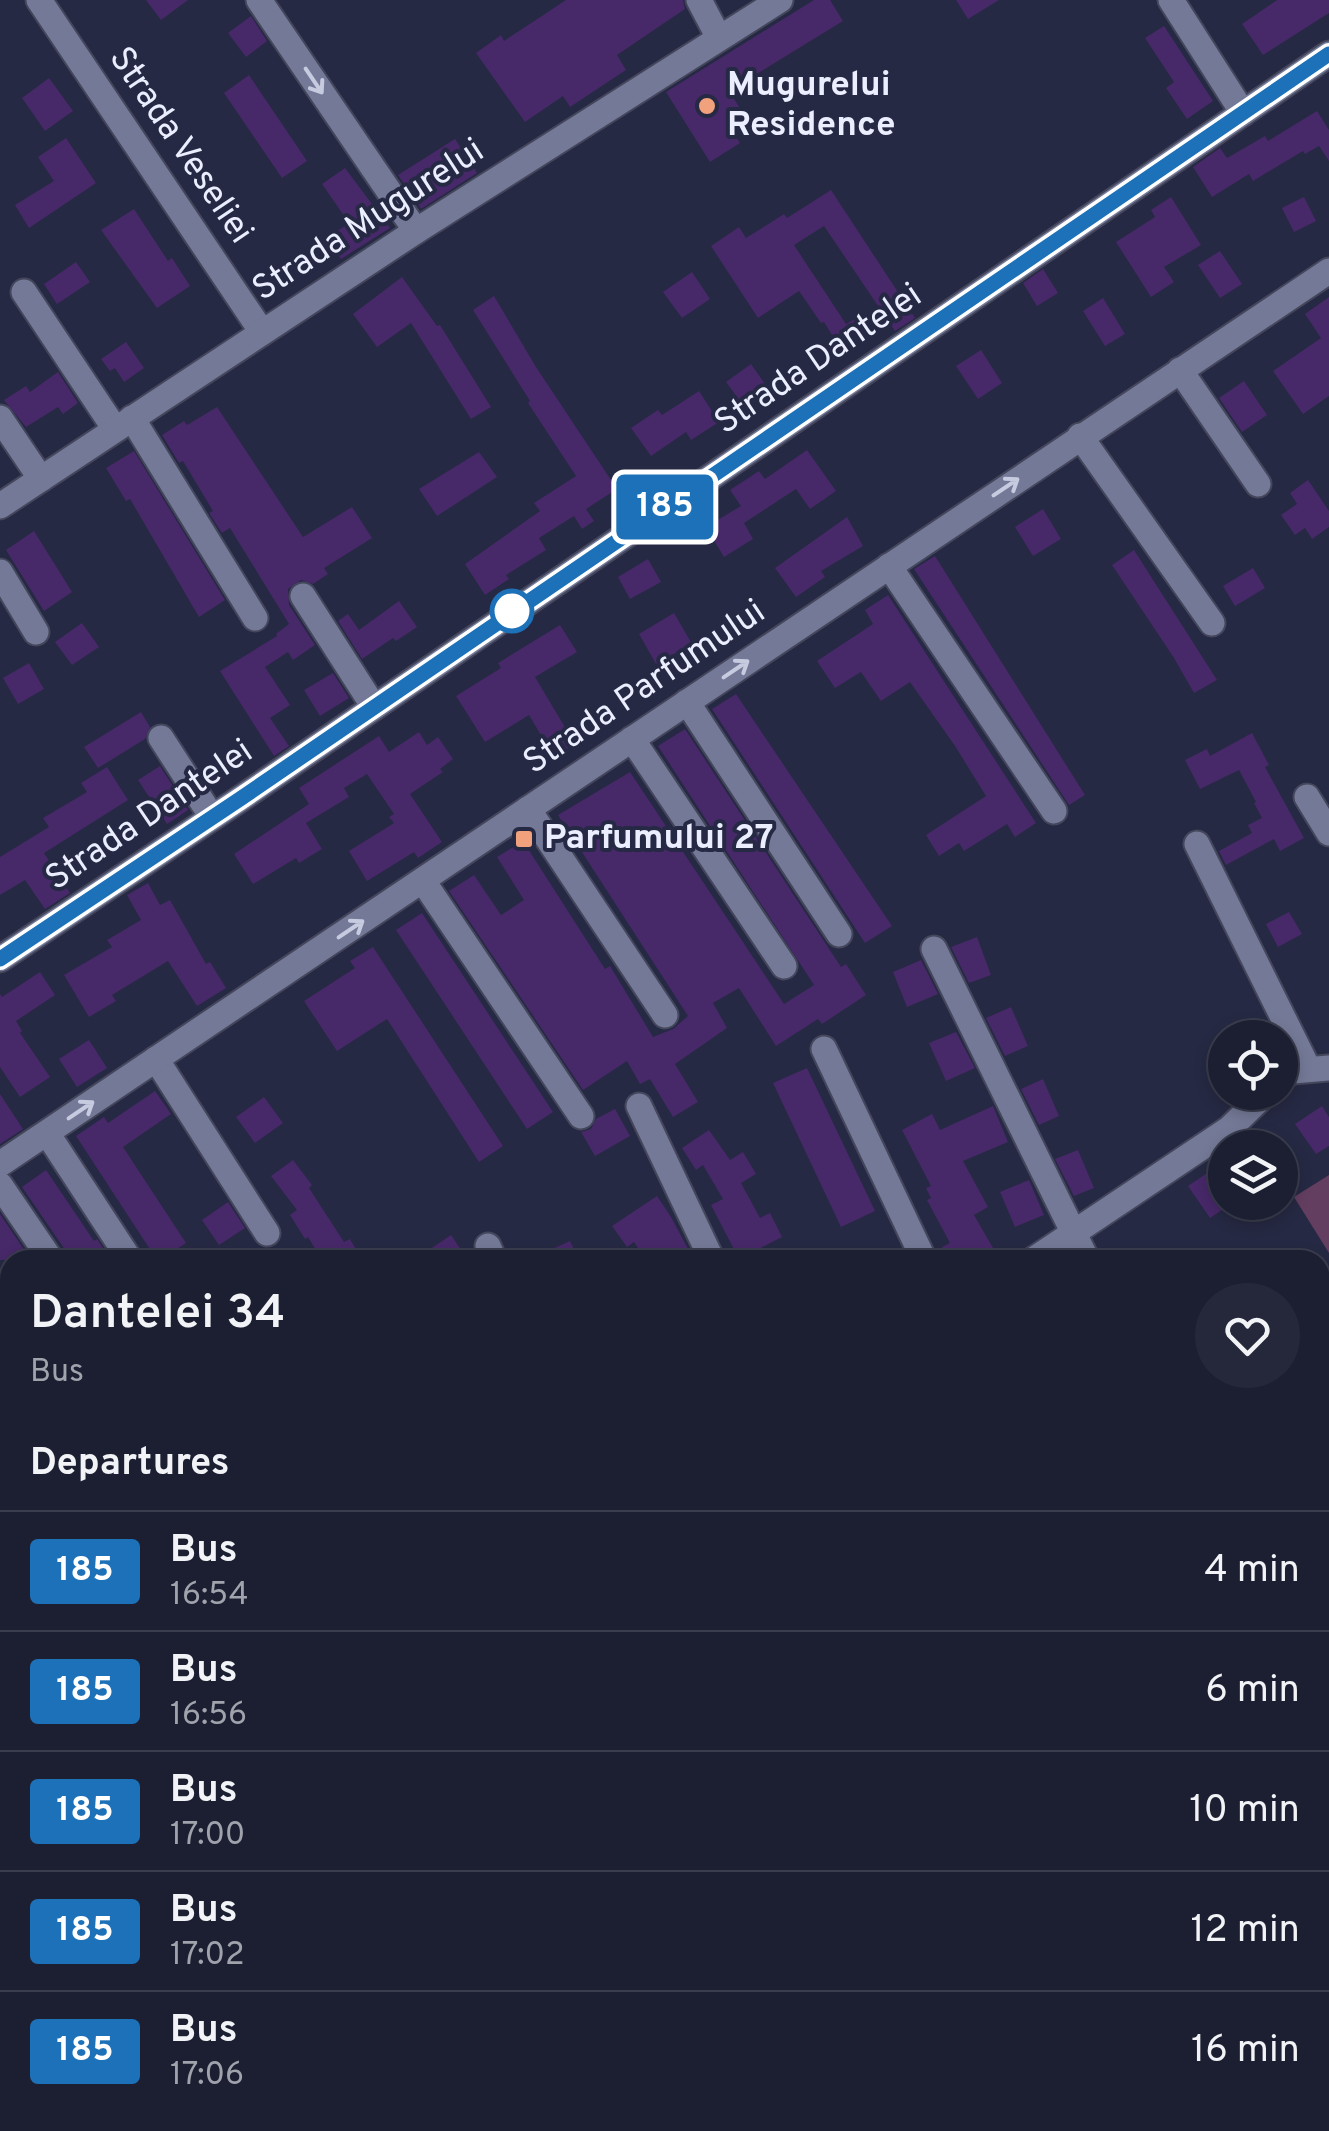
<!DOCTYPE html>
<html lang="en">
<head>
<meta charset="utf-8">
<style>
  body { margin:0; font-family:Overpass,sans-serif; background:#25273a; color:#f1f3f6; height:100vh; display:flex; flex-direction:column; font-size:38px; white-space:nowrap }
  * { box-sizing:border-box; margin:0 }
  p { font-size:32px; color:#a0a2ac }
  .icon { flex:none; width:55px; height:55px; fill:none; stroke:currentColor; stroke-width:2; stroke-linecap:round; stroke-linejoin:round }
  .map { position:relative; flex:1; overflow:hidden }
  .side { position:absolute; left:0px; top:1250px; width:1330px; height:882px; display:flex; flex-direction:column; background:#1c1f32; border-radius:30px 30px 0 0; box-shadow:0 5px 15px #0003,0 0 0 2px #3a3d4d }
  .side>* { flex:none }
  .badge { padding:0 20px; border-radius:8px; font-size:35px; line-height:65px }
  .buttons { position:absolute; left:1208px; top:1020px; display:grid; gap:20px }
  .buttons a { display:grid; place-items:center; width:90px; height:90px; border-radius:50%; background:#1c1f32; box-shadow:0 5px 15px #0003,0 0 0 2px #3a3d4d; font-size:50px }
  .map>.badge { position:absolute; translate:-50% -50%; box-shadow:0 0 0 5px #fff }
  h2 { padding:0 30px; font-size:38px; line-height:90px }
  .round { display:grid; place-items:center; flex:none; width:105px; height:105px; border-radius:52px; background:#25273a }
  .summary { display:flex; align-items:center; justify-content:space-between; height:170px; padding:0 30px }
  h1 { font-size:48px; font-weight:600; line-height:75px }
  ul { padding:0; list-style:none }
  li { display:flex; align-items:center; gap:30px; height:120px; padding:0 30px; border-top:2px solid #3a3d4d }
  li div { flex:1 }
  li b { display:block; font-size:38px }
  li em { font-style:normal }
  li .badge { min-width:110px; font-weight:700; text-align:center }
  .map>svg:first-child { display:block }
  .green { fill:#633e61 }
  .building { fill:#472869 }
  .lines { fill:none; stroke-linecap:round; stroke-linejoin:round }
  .minor-casing { stroke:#44465c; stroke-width:29 }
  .minor { stroke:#747997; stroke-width:25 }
  .oneway { stroke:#c7cbe0 }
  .line-casing { stroke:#fff; stroke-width:22 }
  .line { stroke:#1d71b8; stroke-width:15 }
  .poi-dot { fill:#f1a17c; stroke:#262943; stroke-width:4 }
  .stop-dot { fill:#fff; stroke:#1d71b8; stroke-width:5 }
  .labels { text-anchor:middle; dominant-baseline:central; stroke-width:8; stroke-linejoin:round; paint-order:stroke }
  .poi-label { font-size:35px; font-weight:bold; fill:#ebeeff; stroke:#262943; text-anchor:start }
  .street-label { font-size:35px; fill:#ebeeff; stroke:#262943 }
</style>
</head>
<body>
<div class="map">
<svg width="1329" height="2131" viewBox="0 0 1329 2131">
  <rect width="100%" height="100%" fill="#262943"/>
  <!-- green -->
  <polygon class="green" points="1329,1175 1329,1253 1294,1197"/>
  <!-- building -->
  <g class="building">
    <polygon points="146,0 188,0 161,20"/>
    <polygon points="566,0 683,0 685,9 617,55 626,70 570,107 563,96 525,122 476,53 501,35 504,41"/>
    <polygon points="814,0 830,0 843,21 729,91 750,124 734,134 740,143 710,162 666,92"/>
    <polygon points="956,0 999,0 968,19"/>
    <polygon points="1277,0 1329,0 1329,13 1263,55 1242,24"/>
    <polygon points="251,16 267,41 246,57 228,33"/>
    <polygon points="1164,26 1213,101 1187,119 1166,88 1174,82 1145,38"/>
    <polygon points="249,75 307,161 282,178 224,93"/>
    <polygon points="49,78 73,111 45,131 22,98"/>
    <polygon points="1317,111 1329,130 1329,161 1319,146 1305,154 1303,151 1253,181 1249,174 1212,197 1193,167 1220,148 1227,158 1265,136 1268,141"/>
    <polygon points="66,138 96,183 29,228 15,205 54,181 38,157"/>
    <polygon points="455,139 477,173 421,209 398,175"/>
    <polygon points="345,168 390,228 341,259 327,238 349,223 322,184"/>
    <polygon points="831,190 915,318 895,331 824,226 794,245 846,324 855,319 867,339 843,353 824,322 821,323 799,291 758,318 711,246 739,227 746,238 784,214 787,218"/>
    <polygon points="1171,197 1201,245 1164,267 1174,282 1151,297 1116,242 1155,217 1151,210"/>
    <polygon points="1304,197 1316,221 1294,232 1282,208"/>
    <polygon points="134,209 168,261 172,258 190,286 157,308 101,230"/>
    <polygon points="1220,251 1242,284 1220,298 1198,265"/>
    <polygon points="76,262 90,282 57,304 44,284"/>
    <polygon points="1043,269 1058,293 1037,306 1023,283"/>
    <polygon points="692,272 710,299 682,318 663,292"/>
    <polygon points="402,277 437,326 440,325 491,407 471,419 411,323 377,347 353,314"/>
    <polygon points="494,296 536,367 617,489 586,509 594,521 582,529 574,516 539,538 546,550 506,575 509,579 485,595 465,564 540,511 534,503 576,476 528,403 530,401 473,310"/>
    <polygon points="1329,297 1329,396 1303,414 1273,371 1321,338 1305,314"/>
    <polygon points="1103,298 1125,334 1105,346 1083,311"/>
    <polygon points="126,342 144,368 124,382 115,368 110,371 101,359"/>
    <polygon points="981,350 1002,383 978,399 956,366"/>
    <polygon points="751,364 770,391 745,408 726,382"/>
    <polygon points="58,372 78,403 63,414 58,407 26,427 4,400 26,386 30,392"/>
    <polygon points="1244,381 1267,415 1242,432 1219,398"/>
    <polygon points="699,391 719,422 691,440 686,432 651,456 631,428 658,410 662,415"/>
    <polygon points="217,407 303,537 352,507 372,538 324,568 328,574 313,584 301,580 288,589 289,605 315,645 293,660 288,652 265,667 290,705 270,718 289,746 274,756 220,671 277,636 276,634 289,624 230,528 222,533 209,513 213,511 183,461 179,463 162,435 184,421 187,425"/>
    <polygon points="807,450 836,491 810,509 796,489 744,523 753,539 724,557 706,527 741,506 730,490 759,471 765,479"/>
    <polygon points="134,451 225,600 199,617 130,499 126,501 106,468"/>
    <polygon points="479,452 497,477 437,516 419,489"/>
    <polygon points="1308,480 1329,511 1329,527 1312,539 1305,528 1295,535 1281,515 1297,504 1290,493"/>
    <polygon points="1043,509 1061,539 1033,556 1015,527"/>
    <polygon points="847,517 863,546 821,571 825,577 796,597 775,568"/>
    <polygon points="34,531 72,592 44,611 6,550"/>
    <polygon points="1134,550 1217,680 1194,693 1174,658 1112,565"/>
    <polygon points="935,556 1085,795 1069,805 914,569"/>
    <polygon points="648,559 661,582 630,599 618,577"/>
    <polygon points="1253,568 1265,588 1235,606 1223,586"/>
    <polygon points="888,595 1036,823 1015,837 1007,824 964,851 959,843 939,856 926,835 986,796 955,746 910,682 881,701 861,672 835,688 817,661 873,624 865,610"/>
    <polygon points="399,601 417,627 396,641 393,638 362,659 338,621 348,614 359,630"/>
    <polygon points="674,613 692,644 656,664 639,634"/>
    <polygon points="82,623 99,647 72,665 55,642"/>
    <polygon points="560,625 577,652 535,677 575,744 554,757 529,715 485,742 456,696 501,668 498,663"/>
    <polygon points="29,663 44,689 18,704 3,678"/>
    <polygon points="333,673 349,698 320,716 304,690"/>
    <polygon points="736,694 892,926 865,943 712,709"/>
    <polygon points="141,712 150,727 145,739 98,768 84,747"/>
    <polygon points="685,729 841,967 846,964 866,995 822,1024 818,1019 776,1046 739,988 713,1003 727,1028 675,1064 698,1102 673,1117 650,1079 640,1084 627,1061 583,1090 449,891 474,875 501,915 524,900 497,857 523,841 605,969 610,966 653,1037 673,1029 688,1016 558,815 630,772 784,1004 814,985 658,746"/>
    <polygon points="419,732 427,745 438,737 453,759 440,769 443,772 410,794 442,842 418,858 414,852 367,881 349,851 394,823 389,817 394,814 367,774 344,788 349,797 306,823 322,849 299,863 296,858 253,884 234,854 309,804 299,788 379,736 389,752"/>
    <polygon points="1252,733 1269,765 1265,767 1304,838 1280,851 1274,839 1226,865 1219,851 1252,833 1248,825 1262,818 1254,803 1256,802 1239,770 1200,789 1185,760 1207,749 1210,756"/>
    <polygon points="160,766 188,810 167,824 138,780"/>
    <polygon points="107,767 128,800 44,853 70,893 45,909 25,880 0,895 0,857 49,827 43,818 87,792 81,783"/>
    <polygon points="148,883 160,905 170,900 206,964 210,962 226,988 197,1006 168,961 112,995 116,1001 89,1017 64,975 112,947 107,940 141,920 127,895"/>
    <polygon points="1289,912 1302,934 1278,947 1266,924"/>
    <polygon points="422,913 553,1112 527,1129 396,930"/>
    <polygon points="977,937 991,975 969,983 951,947"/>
    <polygon points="373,947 503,1146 479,1162 387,1019 337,1051 304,1001 355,968 350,961"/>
    <polygon points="921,960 938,994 907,1007 893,972"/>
    <polygon points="40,972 55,995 16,1021 22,1031 20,1033 50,1077 20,1097 0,1067 0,994 2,997"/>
    <polygon points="1011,1007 1028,1046 1005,1056 986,1018"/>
    <polygon points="956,1032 975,1068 946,1081 929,1043"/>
    <polygon points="89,1040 107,1068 77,1087 59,1059"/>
    <polygon points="807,1068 875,1211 841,1227 773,1083"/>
    <polygon points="1043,1079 1059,1116 1039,1125 1021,1089"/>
    <polygon points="155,1091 171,1114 123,1147 186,1243 160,1260 157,1260 76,1136 104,1117 108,1123"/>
    <polygon points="0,1094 23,1129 0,1144"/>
    <polygon points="264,1097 283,1123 255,1143 236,1117"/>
    <polygon points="993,1106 1008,1142 963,1161 988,1207 974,1215 996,1253 983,1260 949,1260 942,1247 950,1243 927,1200 931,1198 926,1188 931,1186 902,1130 932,1114 940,1130"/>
    <polygon points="1322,1106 1329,1117 1329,1146 1316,1154 1295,1124"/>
    <polygon points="615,1109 630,1136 595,1156 581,1132 591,1129 596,1119"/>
    <polygon points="709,1130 730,1160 743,1152 756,1174 741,1183 760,1218 770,1213 782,1237 739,1259 711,1205 723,1199 703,1165 696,1170 682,1148"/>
    <polygon points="1078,1150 1094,1188 1074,1196 1055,1159"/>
    <polygon points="293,1160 312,1185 309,1188 344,1242 350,1239 362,1260 322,1260 308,1237 305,1239 290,1215 297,1210 271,1176"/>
    <polygon points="1213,1169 1225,1187 1225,1208 1210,1218 1188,1186"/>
    <polygon points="46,1170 94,1241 97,1239 111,1260 72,1260 22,1187"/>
    <polygon points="1029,1180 1044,1215 1015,1227 1000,1192"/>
    <polygon points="657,1196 671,1217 694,1260 646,1260 634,1242 627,1247 612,1226"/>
    <polygon points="228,1202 245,1228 219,1245 202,1220"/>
    <polygon points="0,1214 31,1260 0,1260"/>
    <polygon points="451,1235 468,1260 414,1260"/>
    <polygon points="570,1241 579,1260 528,1260"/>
  </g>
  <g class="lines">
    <!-- minor casing -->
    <g class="minor-casing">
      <g id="minor">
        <polyline points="39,0 262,332"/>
        <polyline points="259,0 416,231"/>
        <polyline points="699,0 719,38"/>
        <polyline points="1171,0 1243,113"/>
        <polyline points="24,292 115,429"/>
        <polyline points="1180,370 1258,484"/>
        <polyline points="0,418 41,479"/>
        <polyline points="132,418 255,618"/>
        <polyline points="1080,436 1212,623"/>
        <polyline points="0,506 416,231 780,0"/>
        <polyline points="889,566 1054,811"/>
        <polyline points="0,572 36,632"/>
        <polyline points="303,596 374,707"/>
        <polyline points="687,702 839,934"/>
        <polyline points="161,738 212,817"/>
        <polyline points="632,739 784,966"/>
        <polyline points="1307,797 1329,833"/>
        <polyline points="528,809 665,1015"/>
        <polyline points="1197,844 1308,1068"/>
        <polyline points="423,881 581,1116"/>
        <polyline points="934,949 1087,1260"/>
        <polyline points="0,959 240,799 1329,54"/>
        <polyline points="824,1049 924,1260"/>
        <polyline points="156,1059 267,1233"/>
        <polyline points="1280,1078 1293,1071 1329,1068"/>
        <polyline points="639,1106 712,1260"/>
        <polyline points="47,1133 130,1260"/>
        <polyline points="0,1164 1329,271"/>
        <polyline points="0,1185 51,1260"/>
        <polyline points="488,1246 494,1260"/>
        <polyline points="1033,1260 1229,1129 1267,1092"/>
        <polyline points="1320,1505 1329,1502"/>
        <polyline points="1,1534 10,1552"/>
        <polyline points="0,1881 10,1899"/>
        <polyline points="1320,1915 1329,1941"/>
        <polyline points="0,1936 10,1930"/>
        <polyline points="0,2118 10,2114"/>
        <polyline points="617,2122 621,2131"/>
        <polyline points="787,2122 791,2131"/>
        <polyline points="950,2122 953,2131"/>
        <polyline points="1101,2122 1104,2131"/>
        <polyline points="1243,2122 1247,2131"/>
        <polyline points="347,2131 361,2122"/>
      </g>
    </g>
    <!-- minor -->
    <use href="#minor" class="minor"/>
  </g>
  <!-- one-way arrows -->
  <defs><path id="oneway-shaft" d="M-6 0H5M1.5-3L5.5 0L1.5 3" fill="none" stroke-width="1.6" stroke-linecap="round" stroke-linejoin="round" transform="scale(2.5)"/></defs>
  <g class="oneway">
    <use href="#oneway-shaft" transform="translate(314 81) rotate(56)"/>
    <use href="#oneway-shaft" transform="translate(1006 487) rotate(-34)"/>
    <use href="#oneway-shaft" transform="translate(736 669) rotate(-34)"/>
    <use href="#oneway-shaft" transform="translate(351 929) rotate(-34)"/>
    <use href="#oneway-shaft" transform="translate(81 1110) rotate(-34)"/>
  </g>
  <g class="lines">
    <!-- line casing -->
    <g class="line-casing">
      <polyline id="line" points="0,959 240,799 1329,54"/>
    </g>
    <!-- line -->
    <use href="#line" class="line"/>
  </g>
  <!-- markers -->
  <g class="poi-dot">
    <circle cx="707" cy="106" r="10"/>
    <rect x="514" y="829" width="20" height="20" rx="5"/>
  </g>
  <circle class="stop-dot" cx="512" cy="611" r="20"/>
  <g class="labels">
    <!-- poi labels -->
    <g class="poi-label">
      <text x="727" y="86">Mugurelui<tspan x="727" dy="40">Residence</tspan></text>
      <text x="544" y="839">Parfumului 27</text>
    </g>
    <!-- street labels -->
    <g class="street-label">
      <text transform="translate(180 146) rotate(56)">Strada Veseliei</text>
      <text transform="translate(369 221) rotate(-33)">Strada Mugurelui</text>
      <text transform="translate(819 360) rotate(-34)">Strada Dantelei</text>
      <text transform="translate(645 688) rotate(-34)">Strada Parfumului</text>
      <text transform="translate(150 816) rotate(-34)">Strada Dantelei</text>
    </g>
  </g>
</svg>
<div class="buttons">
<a><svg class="icon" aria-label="locate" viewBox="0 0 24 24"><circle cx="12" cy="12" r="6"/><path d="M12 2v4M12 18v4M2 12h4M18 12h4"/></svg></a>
<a><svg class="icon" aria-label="layers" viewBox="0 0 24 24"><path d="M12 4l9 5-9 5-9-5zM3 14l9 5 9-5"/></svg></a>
</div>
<b class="badge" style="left:665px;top:507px;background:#1d71b8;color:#fff">185</b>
<section class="side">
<div class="summary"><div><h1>Dantelei 34</h1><p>Bus</p></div><a class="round"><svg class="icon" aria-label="heart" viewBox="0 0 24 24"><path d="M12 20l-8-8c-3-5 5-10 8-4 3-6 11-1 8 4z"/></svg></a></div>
<h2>Departures</h2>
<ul>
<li><span class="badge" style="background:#1d71b8;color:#fff">185</span><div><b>Bus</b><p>16:54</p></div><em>4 min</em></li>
<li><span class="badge" style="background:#1d71b8;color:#fff">185</span><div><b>Bus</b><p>16:56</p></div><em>6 min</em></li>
<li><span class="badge" style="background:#1d71b8;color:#fff">185</span><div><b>Bus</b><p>17:00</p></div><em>10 min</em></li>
<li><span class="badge" style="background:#1d71b8;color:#fff">185</span><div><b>Bus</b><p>17:02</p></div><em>12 min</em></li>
<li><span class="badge" style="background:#1d71b8;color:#fff">185</span><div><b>Bus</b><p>17:06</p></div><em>16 min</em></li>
</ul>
</section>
</div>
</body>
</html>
